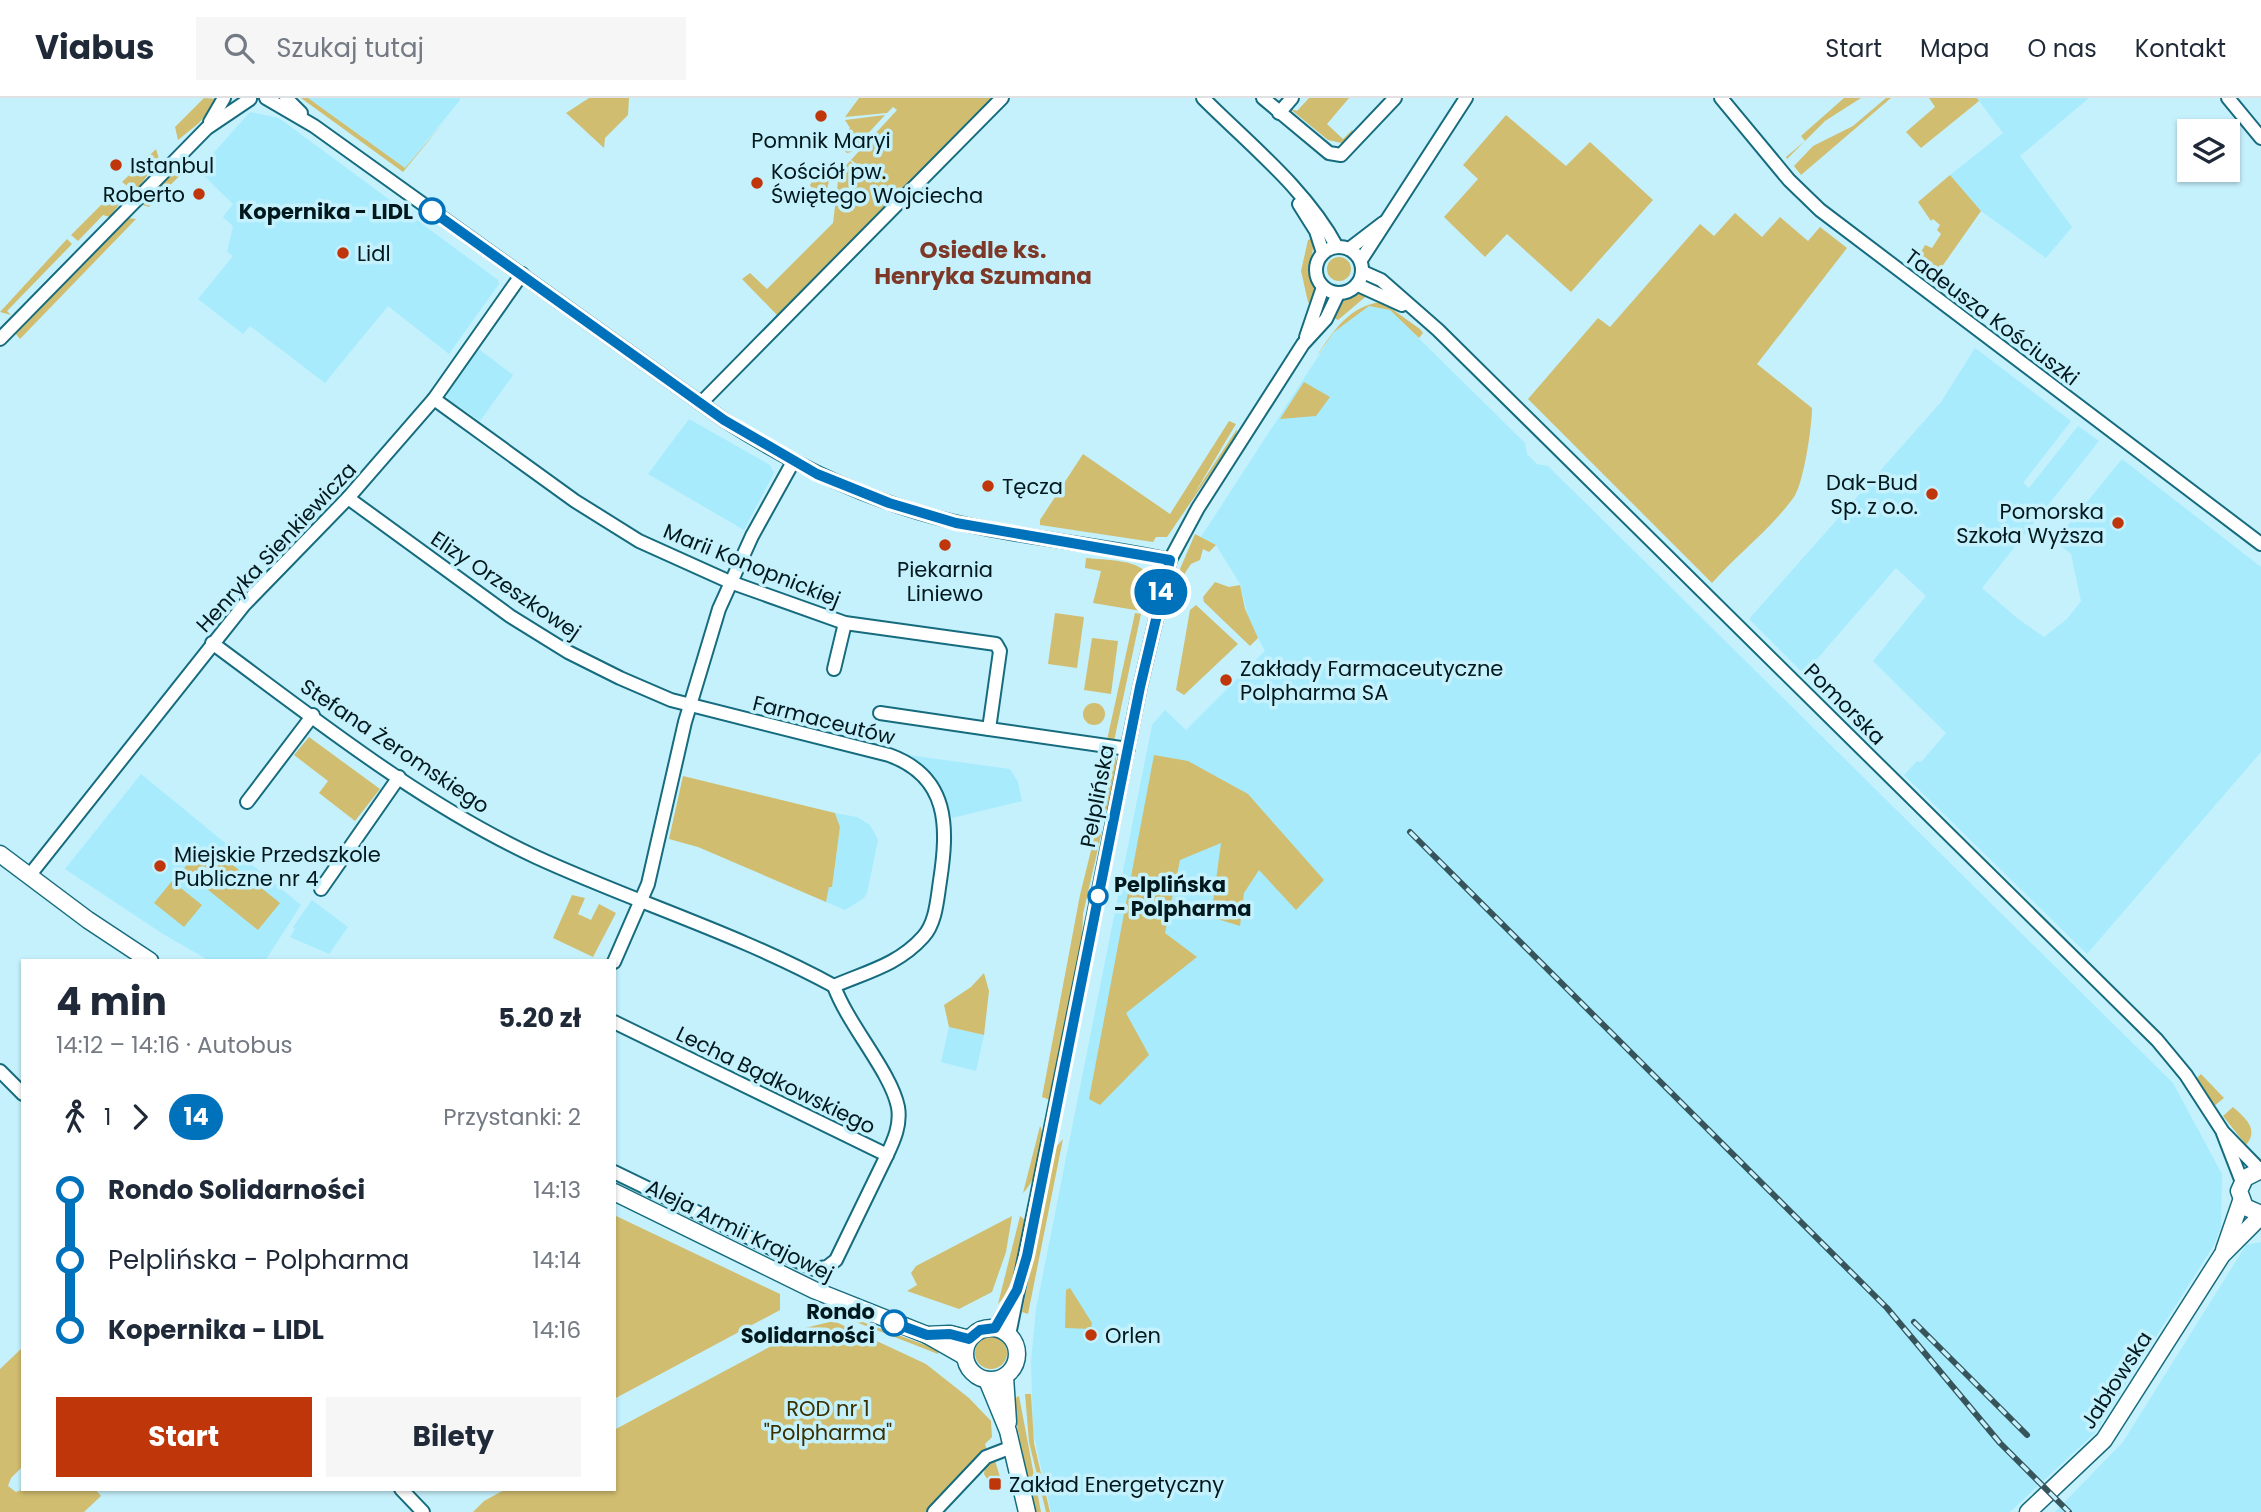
<!DOCTYPE html>
<html lang="pl">
<head>
<meta charset="utf-8">
<style>
  body { margin:0; font-family:Poppins,sans-serif; background:#f6f6f7; color:#1f2937; height:100vh; display:flex; flex-direction:column; font-size:26px; white-space:nowrap }
  * { box-sizing:border-box; margin:0 }
  p { font-size:23px; color:#747a83 }
  .icon { flex:none; width:38px; height:38px; fill:none; stroke:currentColor; stroke-width:2; stroke-linecap:round; stroke-linejoin:round }
  .map { position:relative; flex:1; overflow:hidden }
  .panel { position:absolute; left:21px; top:861px; width:595px; height:532px; display:flex; flex-direction:column; background:#fff; border-radius:0px; box-shadow:0 2px 5px #0004 }
  .panel>* { flex:none }
  .badge { padding:0 14px; border-radius:23px; font-size:24px; line-height:46px }
  .fabs { position:absolute; left:2177px; top:21px; display:grid; gap:14px }
  .fabs a { display:grid; place-items:center; width:63px; height:63px; border-radius:0px; background:#fff; box-shadow:0 2px 5px #0004; font-size:35px }
  .map>.badge { position:absolute; translate:-50% -50%; box-shadow:0 0 0 4px #fff }
  .legs { display:flex; align-items:center; gap:10px; height:77px; padding:0 35px; font-size:23px }
  .legs p { margin-inline-start:auto }
  .overview { display:flex; align-items:center; justify-content:space-between; height:119px; padding:0 35px }
  h1 { font-size:38px; font-weight:700; line-height:52px }
  .action { display:flex; gap:14px; margin-top:auto; padding:14px 35px }
  .action a { flex:1; height:80px; border-radius:0px; background:#bf360a; color:#fff; font-size:28px; font-weight:700; line-height:80px; text-align:center }
  .action a+a { background:#f6f6f7; color:#1f2937 }
  ul { padding:0 35px; list-style:none }
  li { display:flex; align-items:center; gap:24px; height:70px; font-size:26px }
  li i { display:grid; place-items:center; width:10px; height:100%; margin:0 9px; background:currentColor }
  li i::after { content:''; width:18px; height:18px; margin:-9px; border:5px solid; border-radius:50%; background:#fff }
  li p { margin-inline-start:auto }
  li:first-child i { background:linear-gradient(#0000 50%,currentColor 0) }
  li:last-child i { background:linear-gradient(currentColor 50%,#0000 0) }
  header { display:flex; align-items:center; gap:42px; box-sizing:border-box; height:98px; padding:0 35px; background:#fff; border-bottom:2px solid #e0e1e3 }
  header strong { font-size:33px }
  nav { display:flex; gap:38px; margin-inline-start:auto; font-size:24px }
  .search { width:490px; height:63px; background:#f6f6f7; display:flex; align-items:center; gap:18px; box-sizing:border-box; padding:0 24px; border-radius:0px; color:#747a83; font-size:26px }
  .map>svg:first-child { display:block }
  .built { fill:#a7ebfd }
  .green { fill:#d1bd6f }
  .lines { fill:none; stroke-linecap:round; stroke-linejoin:round }
  .minor-casing { stroke:#166c7e; stroke-width:16 }
  .major-casing { stroke:#166c7e; stroke-width:19 }
  .minor { stroke:#fff; stroke-width:12 }
  .major { stroke:#fff; stroke-width:16 }
  .rail-casing { stroke:#37545b; stroke-width:6 }
  .rail { stroke:#c5f1fd; stroke-width:3.5; stroke-dasharray:10; stroke-linecap:butt }
  .line-1-casing { stroke:#fff; stroke-width:16 }
  .line-1 { stroke:#0072bc; stroke-width:10 }
  .poi-dot { fill:#bf360a; stroke:#c5f1fd; stroke-width:2.5 }
  .stop-1-dot { fill:#fff; stroke:#0072bc; stroke-width:3.5 }
  .labels { text-anchor:middle; dominant-baseline:central; stroke-width:7; stroke-linejoin:round; paint-order:stroke }
  .poi-label { font-size:21px; fill:#01181d; stroke:#c5f1fd; text-anchor:start }
  .stop-label { font-size:21px; font-weight:bold; fill:#01181d; stroke:#c5f1fd; text-anchor:end }
  .street-label { font-size:21px; fill:#01181d; stroke:#c5f1fd }
  .park-label { font-size:21px; fill:#3b3000; stroke:#c5f1fd }
  .neighbourhood-label { font-size:23px; font-weight:bold; fill:#7d3827; stroke:#c5f1fd }
</style>
</head>
<body>
<header>
<strong>Viabus</strong>
<div class="search"><svg class="icon" aria-label="search" viewBox="0 0 24 24"><circle cx="10" cy="10" r="6"/><path d="M15 15l6 6"/></svg>Szukaj tutaj</div>
<nav><a>Start</a><a>Mapa</a><a>O nas</a><a>Kontakt</a></nav>
</header>
<div class="map">
<svg width="2261" height="1414" viewBox="0 0 2261 1414">
  <rect width="100%" height="100%" fill="#c5f1fd"/>
  <!-- built -->
  <g class="built">
    <polygon points="308,0 460,0 460,2 405,70"/>
    <polygon points="1977,0 2089,0 2020,58 2072,129 2046,160 1981,113 1950,77 2003,35"/>
    <polygon points="250,14 279,20 498,182 499,186 449,256 388,208 325,285 250,228 243,236 198,201 233,158 227,154 233,128 223,119 233,106 201,75 209,60"/>
    <polygon points="1369,208 1390,212 1525,345 1527,356 1537,366 1548,368 2173,985 2222,1076 2221,1129 2214,1147 2095,1335 2010,1414 1051,1414 1033,1333 1031,1264 1036,1211 1152,627 1165,612 1186,632 1265,553 1249,523 1240,486 1216,447 1201,439 1334,234"/>
    <polygon points="476,249 513,277 480,323 448,301 446,293"/>
    <polygon points="1975,250 2071,323 2023,385 2029,390 2078,328 2099,343 1982,490 2017,520 2044,539 2067,521 2081,503 2071,456 2055,443 2122,361 2261,469 2261,654 2087,856 1904,677 1917,663 1921,664 1946,635 1873,563 1926,498 1896,470 1804,576 1749,521 1941,304"/>
    <polygon points="689,321 770,367 774,375 744,432 648,376"/>
    <polygon points="908,657 1010,671 1018,684 1022,703 952,720 937,686"/>
    <polygon points="141,676 301,807 265,863 210,863 163,836 65,771"/>
    <polygon points="835,715 857,719 870,727 878,742 867,795 864,800 845,812 826,804 829,789 832,789 840,729"/>
    <polygon points="312,802 348,829 329,856 290,839 295,831 293,829"/>
    <polygon points="949,929 984,937 976,973 941,964"/>
    <polygon points="2261,1144 2261,1414 2055,1414 2123,1344 2246,1147"/>
  </g>
  <!-- green -->
  <g class="green">
    <polygon points="204,0 218,1 199,25 178,42 175,29"/>
    <polygon points="301,0 308,0 405,70 445,23 403,74"/>
    <polygon points="589,0 629,0 628,17 605,40 604,50 566,15"/>
    <polygon points="859,0 993,0 777,217 742,181 750,175 767,191 833,125 839,75 850,63 862,73 864,82 874,81 873,72 864,71 851,62 897,12 893,9 887,15 845,19"/>
    <polygon points="1309,0 1349,0 1327,26 1343,41 1352,32 1356,36 1346,46 1328,42 1289,10 1297,13"/>
    <polygon points="1844,0 1861,0 1825,23 1787,61 1786,59 1805,43 1801,38"/>
    <polygon points="1886,0 1891,0 1801,77 1794,68 1813,48 1853,28"/>
    <polygon points="1929,0 1977,0 1979,3 1921,50 1906,34 1935,9"/>
    <polygon points="885,17 851,54 847,55 838,47 850,30 845,22"/>
    <polygon points="1506,17 1566,68 1590,44 1653,102 1571,194 1507,136 1485,159 1444,119 1478,81 1463,67"/>
    <polygon points="156,51 159,61 139,89 130,90 122,84"/>
    <polygon points="186,60 190,67 149,109 142,107"/>
    <polygon points="823,66 831,73 825,102 818,100 810,87"/>
    <polygon points="1950,77 1981,113 1934,180 1914,167 1925,147 1932,150 1941,136 1937,132 1940,127 1933,121 1931,123 1918,104"/>
    <polygon points="116,92 122,102 110,119 103,117 78,143 71,137"/>
    <path d="M 1735,115 L 1762,139 L 1780,119 L 1808,143 L 1820,129 L 1847,150 L 1757,266 L 1812,310 C 1812,328 1804,384 1794,399 C 1771,431 1738,455 1712,485 L 1528,301 L 1598,220 L 1610,229 L 1700,126 L 1714,138 Z"/>
    <polygon points="127,120 136,121 20,241 15,235"/>
    <polygon points="1314,139 1310,178 1317,193 1313,210 1308,204 1301,173 1308,142"/>
    <polygon points="67,141 72,146 7,213 11,217 0,214"/>
    <circle cx="1339" cy="171" r="12"/>
    <polygon points="1360,195 1370,195 1338,222 1332,219 1339,205"/>
    <path d="M 1382,204 L 1420,231 L 1423,235 L 1419,240 L 1390,212 L 1369,208 L 1334,234 L 1317,258 C 1333,233 1350,207 1382,204 Z"/>
    <polygon points="1304,284 1330,299 1316,318 1280,321"/>
    <polygon points="1229,323 1236,326 1193,398 1237,331 1236,338 1167,439 1156,439 1153,444 1040,427 1040,422 1083,356 1170,416"/>
    <polygon points="1195,436 1216,447 1209,454 1203,451 1200,462 1191,466 1183,478 1180,471"/>
    <path d="M 1086,460 C 1104,462 1143,461 1150,480 L 1141,513 L 1093,505 L 1101,473 L 1085,470 Z"/>
    <polygon points="1215,484 1229,489 1240,487 1245,511 1258,540 1250,548 1204,504 1203,499"/>
    <polygon points="1196,507 1238,546 1184,597 1176,592 1190,512"/>
    <polygon points="1055,515 1084,519 1077,570 1048,566"/>
    <polygon points="1135,515 1141,516 1114,643 1107,642"/>
    <polygon points="1092,540 1118,543 1111,596 1084,592"/>
    <circle cx="1094" cy="616" r="11"/>
    <polygon points="309,639 380,691 355,723 319,695 328,683 294,657"/>
    <polygon points="1114,654 1118,666 1109,710 1099,717"/>
    <polygon points="1154,657 1188,663 1248,696 1324,782 1296,812 1259,772 1244,795 1240,828 1211,819 1221,745 1180,762 1165,835 1197,859 1126,915 1149,957 1100,1007 1089,1001"/>
    <polygon points="683,678 835,715 840,729 832,789 829,789 826,804 698,749 669,741"/>
    <polygon points="1097,728 1102,733 1083,816 1082,844 1050,1002 1042,999 1080,797"/>
    <polygon points="201,750 215,761 196,785 181,774"/>
    <polygon points="224,760 280,805 258,832 202,787"/>
    <polygon points="172,783 202,807 184,829 154,805"/>
    <polygon points="572,797 585,800 578,816 591,822 599,806 616,815 593,859 553,840"/>
    <polygon points="984,875 989,893 984,937 949,929 944,907 971,889"/>
    <polygon points="2201,976 2224,1000 2214,1008 2196,981"/>
    <path d="M 2233,1009 C 2244,1019 2260,1031 2246,1047 L 2223,1018 Z"/>
    <path d="M 1040,1028 C 1049,1046 1037,1081 1023,1095 Z"/>
    <polygon points="1063,1041 1028,1216 1022,1214 1051,1069 1056,1049"/>
    <polygon points="614,1117 780,1196 780,1212 614,1301"/>
    <polygon points="1012,1118 1006,1154 992,1194 959,1211 907,1193 917,1187 911,1175 916,1168"/>
    <path d="M 1020,1118 L 1025,1122 C 1025,1142 1012,1194 998,1206 Z"/>
    <polygon points="1070,1190 1092,1225 1091,1231 1065,1230 1066,1192"/>
    <polygon points="838,1215 939,1252 938,1256 838,1217"/>
    <polygon points="829,1224 836,1224 926,1266 969,1300 991,1323 992,1339 985,1346 987,1352 928,1414 473,1414 484,1403 506,1391 614,1391 614,1332 805,1230"/>
    <circle cx="991" cy="1255" r="16"/>
    <polygon points="23,1249 23,1368 11,1380 8,1388 16,1394 24,1391 95,1391 101,1398 84,1414 0,1414 0,1271"/>
    <polygon points="1025,1296 1031,1296 1034,1345 1050,1414 1046,1414 1029,1344"/>
    <polygon points="1019,1298 1041,1414 1034,1414 1012,1302"/>
    <polygon points="994,1359 1003,1389 992,1389 984,1376 985,1369"/>
  </g>
  <g class="lines">
    <!-- minor casing -->
    <g class="minor-casing">
      <g id="minor">
        <path d="M 266,0 L 314,28 L 724,322 C 796,368 871,405 955,424 C 1026,441 1099,446 1170,462"/>
        <polyline points="286,0 301,15"/>
        <path d="M 1203,0 C 1249,46 1306,91 1337,149"/>
        <polyline points="1263,0 1329,55 1341,57 1395,0"/>
        <polyline points="1721,0 1789,82 1820,112 2261,446"/>
        <polyline points="2228,0 2261,40"/>
        <polyline points="1279,15 1292,0"/>
        <polyline points="210,24 224,0"/>
        <polyline points="1299,106 1316,133 1323,155"/>
        <circle cx="1339" cy="172" r="23"/>
        <polyline points="1349,151 1383,125"/>
        <polyline points="1361,162 1466,0"/>
        <polyline points="1363,174 1381,182 1438,232 2157,942 2186,977 2223,1034 2260,1072"/>
        <polyline points="1358,187 1402,207"/>
        <polyline points="1306,239 1323,189"/>
        <polyline points="0,241 207,30 250,1"/>
        <polyline points="434,301 575,403 639,443 730,484 845,525 996,546 1000,553 989,631 1128,651"/>
        <polyline points="701,305 1002,0"/>
        <path d="M 212,545 C 315,621 420,705 536,759 C 634,804 739,836 834,888 C 866,874 898,867 923,839 C 936,825 937,802 940,783 C 948,730 950,679 889,657 L 671,602 L 620,580 L 568,554 L 510,518 L 348,400"/>
        <polyline points="834,571 845,525"/>
        <polyline points="880,615 989,631"/>
        <polyline points="247,704 313,617"/>
        <polyline points="29,778 244,507 348,400 434,301 522,176"/>
        <polyline points="321,791 399,679"/>
        <polyline points="614,864 648,786 685,624 719,511 752,438 793,364"/>
        <path d="M 614,924 L 887,1057 C 894,1042 901,1027 898,1009 C 891,974 848,927 834,888"/>
        <polyline points="0,973 23,996"/>
        <polyline points="2223,1035 2242,1084"/>
        <polyline points="614,1074 814,1171 827,1169 836,1162 887,1057"/>
        <polyline points="995,1230 1017,1193"/>
        <polyline points="1009,1237 1140,589 1170,462 1198,410 1303,246 1326,221 1338,196"/>
        <polyline points="401,1391 423,1414"/>
        <polyline points="934,1414 986,1359 1012,1349"/>
      </g>
    </g>
    <!-- major casing -->
    <g class="major-casing">
      <g id="major">
        <polyline points="0,756 88,822 150,863"/>
        <polyline points="2261,1072 2245,1080 2239,1093 2245,1109 2261,1116"/>
        <polyline points="614,1094 814,1192 927,1237 964,1258"/>
        <polyline points="2224,1152 2241,1103"/>
        <circle cx="991" cy="1256" r="26"/>
        <polyline points="927,1237 950,1236 969,1241"/>
        <polyline points="1005,1279 1008,1324"/>
        <polyline points="987,1282 1008,1333 1027,1414"/>
        <polyline points="2028,1414 2104,1342 2222,1157 2261,1118"/>
      </g>
    </g>
    <!-- minor -->
    <use href="#minor" class="minor"/>
    <!-- major -->
    <use href="#major" class="major"/>
    <!-- rail casing -->
    <g class="rail-casing">
      <g id="rail">
        <polyline points="1410,734 1887,1210 2000,1345 2069,1414"/>
        <polyline points="1914,1224 2027,1337"/>
      </g>
    </g>
    <!-- rail -->
    <use href="#rail" class="rail"/>
  </g>
  <g class="lines">
    <!-- line-1 casing -->
    <g class="line-1-casing">
      <polyline id="line-1" points="432,113 724,322 817,376 889,405 956,425 1170,462 1140,589 1027,1158 1017,1192 995,1230 980,1232 969,1241 950,1236 927,1237 894,1225"/>
    </g>
    <!-- line-1 -->
    <use href="#line-1" class="line-1"/>
  </g>
  <!-- markers -->
  <g class="poi-dot">
    <circle cx="821" cy="18" r="7"/>
    <circle cx="116" cy="67" r="7"/>
    <circle cx="757" cy="85" r="7"/>
    <circle cx="199" cy="96" r="7"/>
    <circle cx="343" cy="155" r="7"/>
    <circle cx="988" cy="388" r="7"/>
    <circle cx="1932" cy="396" r="7"/>
    <circle cx="2118" cy="425" r="7"/>
    <circle cx="945" cy="447" r="7"/>
    <circle cx="1226" cy="582" r="7"/>
    <circle cx="160" cy="768" r="7"/>
    <circle cx="1091" cy="1237" r="7"/>
    <rect x="988" y="1379" width="14" height="14" rx="3.5"/>
  </g>
  <g class="stop-1-dot">
    <circle cx="432" cy="113" r="12"/>
    <circle cx="1098" cy="798" r="9"/>
    <circle cx="894" cy="1225" r="12"/>
  </g>
  <g class="labels">
    <!-- poi labels -->
    <g class="poi-label">
      <text x="821" y="42" text-anchor="middle">Pomnik Maryi</text>
      <text x="130" y="67">Istanbul</text>
      <text x="771" y="73">Kościół pw.<tspan x="771" dy="24">Świętego Wojciecha</tspan></text>
      <text x="185" y="96" text-anchor="end">Roberto</text>
      <text x="357" y="155">Lidl</text>
      <text x="1918" y="384" text-anchor="end">Dak-Bud<tspan x="1918" dy="24">Sp. z o.o.</tspan></text>
      <text x="1002" y="388">Tęcza</text>
      <text x="2104" y="413" text-anchor="end">Pomorska<tspan x="2104" dy="24">Szkoła Wyższa</tspan></text>
      <text x="945" y="471" text-anchor="middle">Piekarnia<tspan x="945" dy="24">Liniewo</tspan></text>
      <text x="1240" y="570">Zakłady Farmaceutyczne<tspan x="1240" dy="24">Polpharma SA</tspan></text>
      <text x="174" y="756">Miejskie Przedszkole<tspan x="174" dy="24">Publiczne nr 4</tspan></text>
      <text x="1105" y="1237">Orlen</text>
      <text x="1009" y="1386">Zakład Energetyczny</text>
    </g>
    <!-- stop labels -->
    <g class="stop-label">
      <text x="413" y="113">Kopernika - LIDL</text>
      <text x="1114" y="786" text-anchor="start">Pelplińska<tspan x="1114" dy="24">- Polpharma</tspan></text>
      <text x="875" y="1213">Rondo<tspan x="875" dy="24">Solidarności</tspan></text>
    </g>
    <!-- street labels -->
    <g class="street-label">
      <text transform="translate(1992 219) rotate(37)">Tadeusza Kościuszki</text>
      <text transform="translate(276 449) rotate(-47)">Henryka Sienkiewicza</text>
      <text transform="translate(752 467) rotate(22)">Marii Konopnickiej</text>
      <text transform="translate(506 487) rotate(34)">Elizy Orzeszkowej</text>
      <text transform="translate(1845 606) rotate(45)">Pomorska</text>
      <text transform="translate(824 622) rotate(14)">Farmaceutów</text>
      <text transform="translate(395 648) rotate(34)">Stefana Żeromskiego</text>
      <text transform="translate(1097 698) rotate(-79)">Pelplińska</text>
      <text transform="translate(776 982) rotate(26)">Lecha Bądkowskiego</text>
      <text transform="translate(740 1132) rotate(26)">Aleja Armii Krajowej</text>
      <text transform="translate(2116 1282) rotate(-57)">Jabłowska</text>
    </g>
    <!-- park labels -->
    <g class="park-label">
      <text x="828" y="1310">ROD nr 1<tspan x="828" dy="24">"Polpharma"</tspan></text>
    </g>
    <!-- neighbourhood labels -->
    <g class="neighbourhood-label">
      <text x="983" y="152">Osiedle ks.<tspan x="983" dy="26">Henryka Szumana</tspan></text>
    </g>
  </g>
</svg>
<div class="fabs">
<a><svg class="icon" aria-label="layers" viewBox="0 0 24 24"><path d="M12 4l9 5-9 5-9-5zM3 14l9 5 9-5"/></svg></a>
</div>
<b class="badge" style="left:1161px;top:494px;background:#0072bc;color:#fff">14</b>
<section class="panel">
<div class="overview"><div><h1>4 min</h1><p>14:12 – 14:16 · Autobus</p></div><b>5.20 zł</b></div>
<div class="legs"><svg class="icon" aria-label="walk" viewBox="0 0 24 24"><circle cx="13" cy="4" r="2"/><path d="M13 8l-2 6 4 7M11 14l-3 7M7 12l3-4h3l4 4"/></svg>1<svg class="icon" aria-label="forward" viewBox="0 0 24 24"><path d="M9 5l7 7-7 7"/></svg><b class="badge" style="background:#0072bc;color:#fff">14</b><p>Przystanki: 2</p></div>
<ul>
<li><i style="color:#0072bc"></i><b>Rondo Solidarności</b><p>14:13</p></li>
<li><i style="color:#0072bc"></i><span>Pelplińska - Polpharma</span><p>14:14</p></li>
<li><i style="color:#0072bc"></i><b>Kopernika - LIDL</b><p>14:16</p></li>
</ul>
<div class="action"><a>Start</a><a>Bilety</a></div>
</section>
</div>
</body>
</html>
